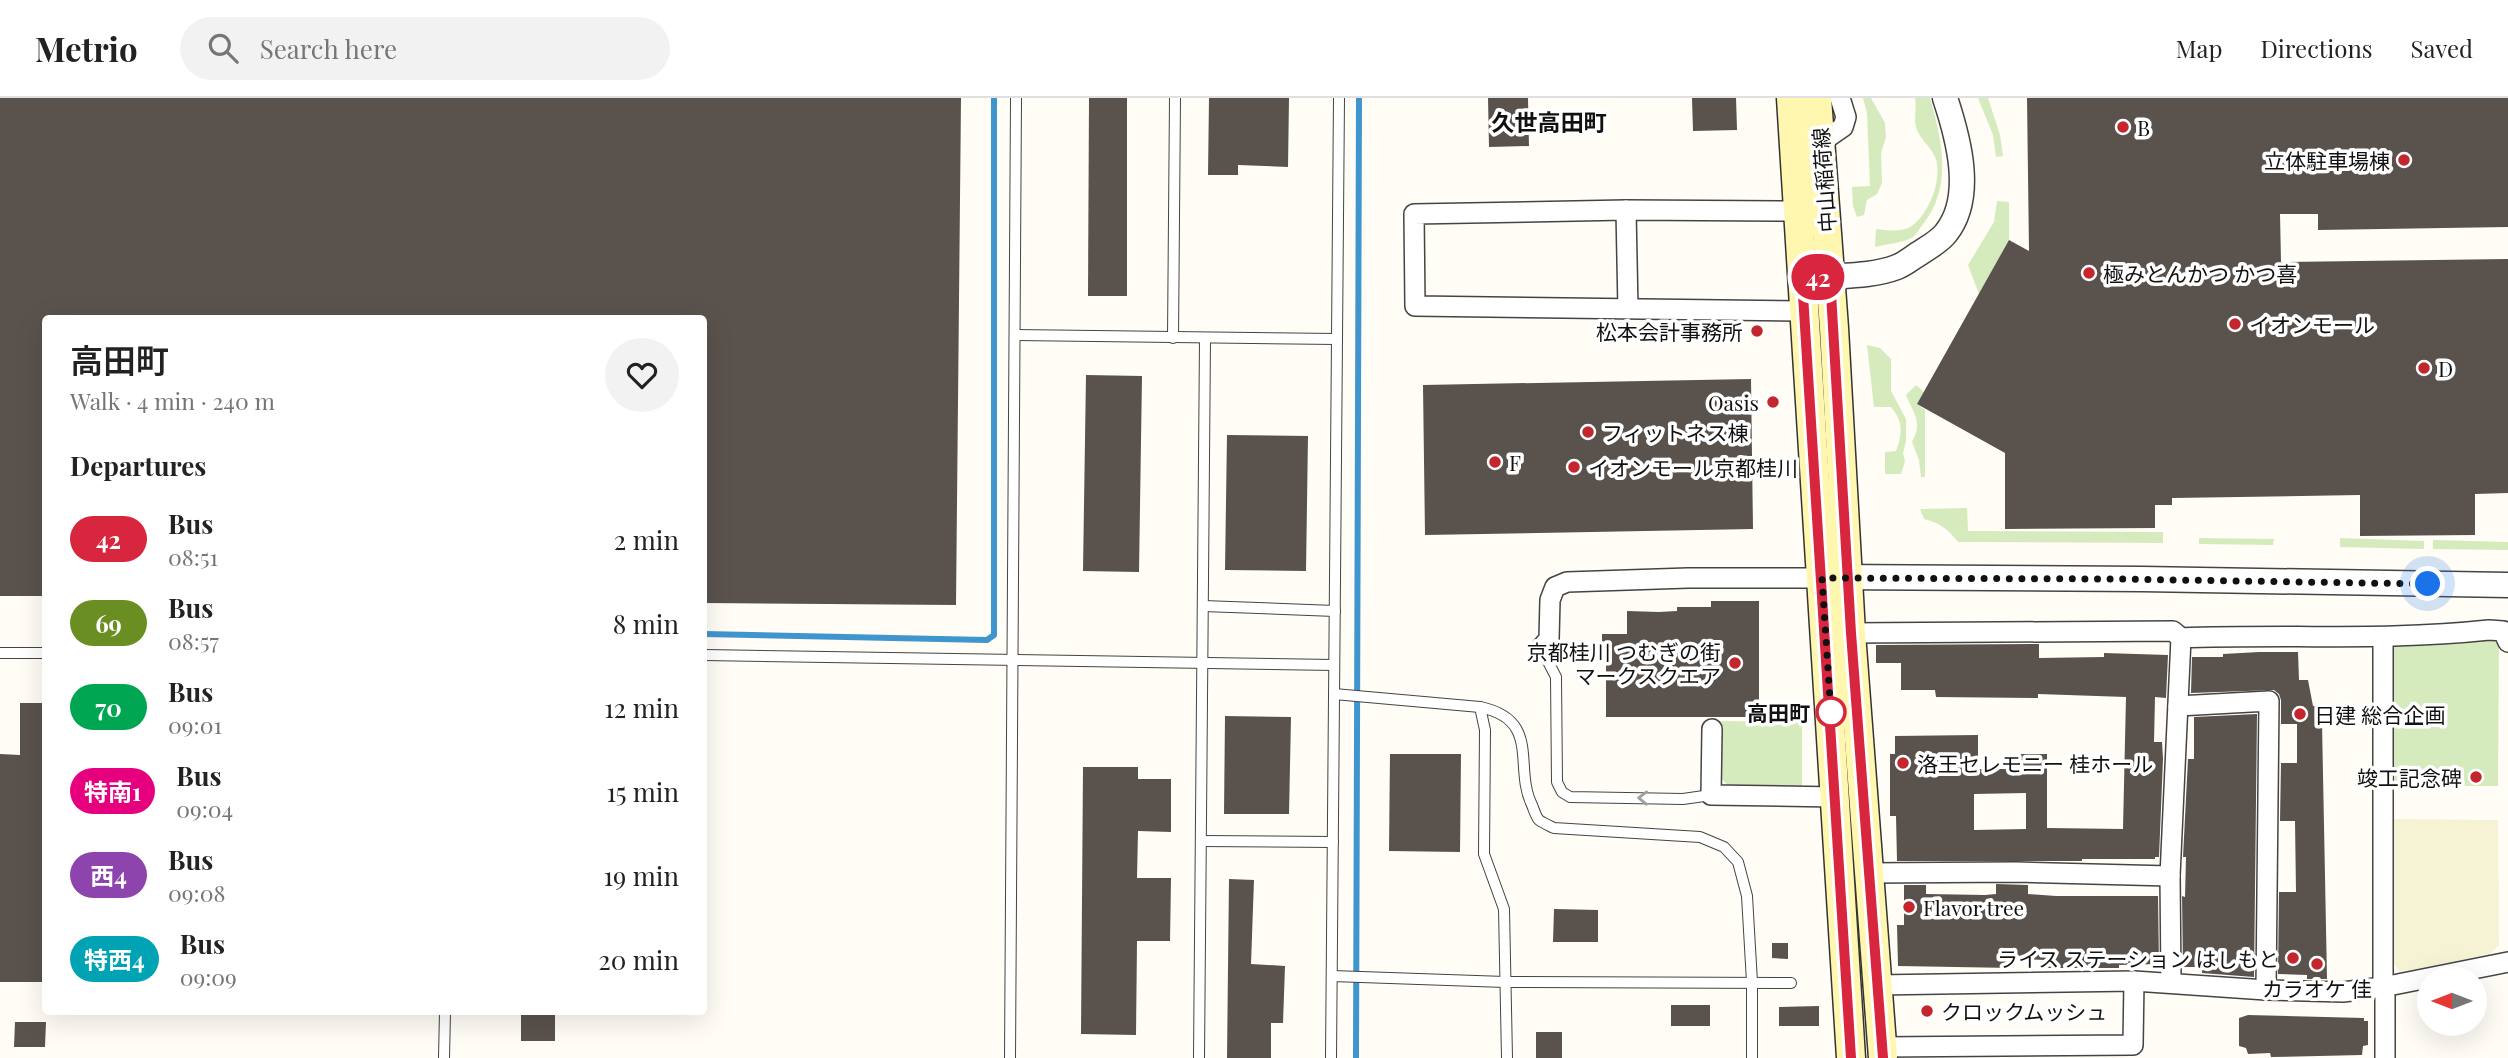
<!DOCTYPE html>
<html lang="en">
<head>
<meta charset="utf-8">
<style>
  body { margin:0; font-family:"Playfair Display","Noto Sans JP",serif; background:#f2f2f2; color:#222; height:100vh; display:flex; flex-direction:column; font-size:26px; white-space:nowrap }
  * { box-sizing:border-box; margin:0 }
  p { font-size:23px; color:#767676 }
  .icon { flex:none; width:38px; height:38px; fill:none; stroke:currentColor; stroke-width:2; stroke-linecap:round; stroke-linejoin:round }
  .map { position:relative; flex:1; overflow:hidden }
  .drawer { position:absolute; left:42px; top:217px; width:665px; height:700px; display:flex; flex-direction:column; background:#fff; border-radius:7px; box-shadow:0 7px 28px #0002 }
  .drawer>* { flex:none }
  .badge { padding:0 14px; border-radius:23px; font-size:24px; line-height:46px }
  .needle { width:46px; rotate:270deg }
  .fabs { position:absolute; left:2417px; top:868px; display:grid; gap:14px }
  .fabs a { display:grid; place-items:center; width:70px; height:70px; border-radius:50%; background:#fff; box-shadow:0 7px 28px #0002; font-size:35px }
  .you { position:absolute; width:35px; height:35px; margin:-18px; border:5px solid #fff; border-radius:50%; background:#1a73e8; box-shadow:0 0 0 10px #1a73e833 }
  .map>.badge { position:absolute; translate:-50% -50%; box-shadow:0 0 0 4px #fff }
  h2 { padding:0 28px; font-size:26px; line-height:63px }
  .round { display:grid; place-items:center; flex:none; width:74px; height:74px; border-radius:37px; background:#f2f2f2 }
  .summary { display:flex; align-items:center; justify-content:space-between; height:119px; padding:0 28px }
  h1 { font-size:33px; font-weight:600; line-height:52px }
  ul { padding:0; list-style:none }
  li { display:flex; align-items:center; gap:21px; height:84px; padding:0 28px }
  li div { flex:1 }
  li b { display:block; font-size:26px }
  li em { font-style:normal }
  li .badge { min-width:77px; font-weight:700; text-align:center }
  header { display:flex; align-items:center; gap:42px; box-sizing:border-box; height:98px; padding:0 35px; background:#fff; border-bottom:2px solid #e0e0e0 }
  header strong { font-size:33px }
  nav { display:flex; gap:38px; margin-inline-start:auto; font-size:24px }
  .search { width:490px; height:63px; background:#f2f2f2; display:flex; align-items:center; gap:18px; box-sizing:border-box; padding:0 24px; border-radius:38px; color:#767676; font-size:26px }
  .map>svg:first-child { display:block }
  .farmland { fill:#f6f3d4 }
  .green { fill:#d5ebbd }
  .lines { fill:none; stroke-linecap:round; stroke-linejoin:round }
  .stream { stroke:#3f96cf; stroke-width:6 }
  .building { fill:#5a524d; fill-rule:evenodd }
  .service-casing { stroke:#444; stroke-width:12 }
  .minor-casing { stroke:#444; stroke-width:22 }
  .tertiary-casing { stroke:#444; stroke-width:27 }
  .secondary-casing { stroke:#333; stroke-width:31 }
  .service { stroke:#fff; stroke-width:10 }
  .minor { stroke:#fff; stroke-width:19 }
  .tertiary { stroke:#fff; stroke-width:24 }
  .secondary { stroke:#fff6b0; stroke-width:28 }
  .oneway { stroke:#a0a0a0 }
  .line-casing { stroke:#fff; stroke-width:16 }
  .line { stroke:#d7263d; stroke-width:10 }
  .walk { stroke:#111; stroke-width:7; stroke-dasharray:0 12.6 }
  .poi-dot { fill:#c4262e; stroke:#fff; stroke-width:2.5 }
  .stop-dot { fill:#fff; stroke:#d7263d; stroke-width:3.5 }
  .labels { text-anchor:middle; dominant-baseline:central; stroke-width:7; stroke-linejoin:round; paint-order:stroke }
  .poi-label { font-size:21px; fill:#111; stroke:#fff; text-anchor:start }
  .street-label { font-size:21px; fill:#111; stroke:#fff }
  .stop-label { font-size:21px; font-weight:bold; fill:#111; stroke:#fff; text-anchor:end }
  .neighbourhood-label { font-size:23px; font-weight:bold; fill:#111; stroke:#fff }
</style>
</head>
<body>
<header>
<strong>Metrio</strong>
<div class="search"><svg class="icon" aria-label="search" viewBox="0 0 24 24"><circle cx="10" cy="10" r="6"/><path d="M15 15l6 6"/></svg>Search here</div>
<nav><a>Map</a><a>Directions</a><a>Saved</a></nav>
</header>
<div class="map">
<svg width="2508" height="960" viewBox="0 0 2508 960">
  <rect width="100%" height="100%" fill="#fffdf5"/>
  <!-- farmland -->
  <polygon class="farmland" points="2392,721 2498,722 2499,847 2490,856 2400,874 2393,865"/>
  <!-- green -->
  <g class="green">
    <polygon points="1863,0 1871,0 1885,25 1886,39 1881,55 1882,85 1877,96 1867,102 1864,117 1857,119 1853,108 1852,89 1870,88 1867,15"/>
    <path d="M 1915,0 L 1930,0 C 1942,42 1953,89 1923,126 C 1920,130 1916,137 1913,139 C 1904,145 1886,146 1875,149 L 1876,131 C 1887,132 1899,134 1908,130 C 1928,121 1944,79 1935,59 C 1931,49 1921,42 1917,32 C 1913,21 1917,11 1915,0 Z"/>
    <polygon points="1978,0 1988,0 2000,37 2003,58 1996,59 1993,37"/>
    <polygon points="1997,103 2009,104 2009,142 1979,196 1968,167 1994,124"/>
    <path d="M 1867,247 L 1880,250 L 1891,261 L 1891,293 L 1906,321 L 1906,343 L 1903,355 L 1905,363 L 1901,376 L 1885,376 L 1885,354 L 1896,353 C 1903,336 1903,323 1891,309 L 1874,309 Z"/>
    <path d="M 1916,287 L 1924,294 L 1917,306 L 1925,312 L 1925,379 L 1921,379 L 1919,362 L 1912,344 C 1923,325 1914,316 1906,297 Z"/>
    <path d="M 1967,410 L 1968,433 L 2163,434 L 2163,445 L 1958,444 C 1948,431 1940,425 1924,421 L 1920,411 Z"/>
    <polygon points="2199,440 2274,441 2273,447 2199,446"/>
    <polygon points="2340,440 2424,443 2424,451 2340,449"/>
    <polygon points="2433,442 2508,444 2508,452 2433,451"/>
    <polygon points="2499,542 2498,688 2393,688 2392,548"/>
    <polygon points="1719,623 1802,624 1802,689 1730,690 1720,679"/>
  </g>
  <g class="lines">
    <!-- stream -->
    <g class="stream">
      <polyline points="704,536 987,542 994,537 994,0"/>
      <polyline points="1356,960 1359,0"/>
    </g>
  </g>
  <!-- building -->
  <g class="building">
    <polygon points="0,0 961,0 956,507 704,505 704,220 46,220 46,498 0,498"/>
    <polygon points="1089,0 1127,0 1127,198 1088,198"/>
    <polygon points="1209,0 1289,0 1288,69 1238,67 1238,77 1208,77"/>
    <polygon points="1488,0 1528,0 1529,48 1489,49"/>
    <polygon points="1692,0 1736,0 1737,32 1693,33"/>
    <polygon points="2027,0 2508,0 2508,129 2318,132 2318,116 2280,116 2281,164 2508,161 2508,395 2475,396 2475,437 2360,438 2360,397 2172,400 2172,407 2155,407 2155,430 2005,431 2005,355 1917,306 2009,142 2029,153"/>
    <polygon points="1086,277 1142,278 1139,474 1083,473"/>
    <polygon points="1751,281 1753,431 1425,437 1423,287"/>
    <polygon points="1227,337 1308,338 1306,473 1225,472"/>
    <polygon points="1711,503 1759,503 1759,619 1606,619 1606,564 1602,564 1602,536 1627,536 1627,513 1659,514 1677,513 1677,509 1711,509"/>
    <path d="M 2039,546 L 2039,560 L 2104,559 L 2104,555 L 2168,557 L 2166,600 L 2155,599 L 2154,644 L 2162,644 L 2163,661 L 2159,759 L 2155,759 L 2155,761 L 2082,761 L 2082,763 L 1897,763 L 1896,718 L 1890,718 L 1890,656 L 1895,656 L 1895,638 L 1978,637 L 1978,671 L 2011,671 L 2012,656 L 2047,656 L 2047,730 L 2123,731 L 2126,599 L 2038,596 L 2038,600 L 1936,599 L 1935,592 L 1901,592 L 1901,565 L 1876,565 L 1876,547 ZM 2026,695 L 2026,731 L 1974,732 L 1974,696 Z"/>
    <polygon points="2259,554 2298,554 2299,582 2308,582 2313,608 2318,608 2318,625 2322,625 2327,881 2307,881 2307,877 2278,876 2279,794 2296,794 2295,723 2280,723 2281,665 2297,665 2297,626 2281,626 2281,602 2279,596 2274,592 2191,595 2192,559 2223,559 2223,556"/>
    <polygon points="20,605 46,605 46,884 0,884 0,656 20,657"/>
    <polygon points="2257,616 2254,879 2202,875 2202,869 2183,869 2182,798 2185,799 2186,759 2183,759 2188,661 2194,661 2194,619"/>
    <polygon points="1225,618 1291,619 1289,716 1224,716"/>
    <polygon points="1390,656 1461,656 1460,754 1389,753"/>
    <polygon points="1083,669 1138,669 1138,681 1171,681 1171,734 1138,733 1137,780 1171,780 1170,843 1137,843 1136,937 1081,936"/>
    <polygon points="1229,781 1254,782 1251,866 1285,868 1283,925 1271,925 1271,960 1227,960"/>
    <polygon points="1996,786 2028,787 2028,796 2056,798 2158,798 2159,866 2119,867 2119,870 2046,870 2047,862 2014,861 2013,870 1898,868 1897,827 1904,827 1904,787 1926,787 1926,796 1985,797 1996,796"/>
    <polygon points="1554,811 1598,812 1598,844 1553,844"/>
    <polygon points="1772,845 1788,845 1788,861 1772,860"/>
    <rect x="1671" y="907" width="39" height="21"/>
    <polygon points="1819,908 1819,928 1779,928 1779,909"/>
    <rect x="521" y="914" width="34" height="29"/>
    <polygon points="2248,917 2364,920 2364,923 2368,923 2368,947 2363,948 2362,957 2271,959 2270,955 2248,956 2246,950 2239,948 2239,920"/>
    <polygon points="15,924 46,924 45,949 14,949"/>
    <rect x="1536" y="934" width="26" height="26"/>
  </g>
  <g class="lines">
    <!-- service casing -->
    <g class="service-casing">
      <g id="service">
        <polyline points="1015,237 1337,241"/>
        <polyline points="1173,240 1175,0"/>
        <polyline points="1203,508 1335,513"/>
        <polyline points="1541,550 1556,579 1557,684 1562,694 1570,699 1683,701 1711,697"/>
        <polyline points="0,555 46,555"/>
        <polyline points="704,557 1334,567"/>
        <path d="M 1334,596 L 1480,609 C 1542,622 1513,669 1532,707 C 1534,712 1536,719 1539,722 C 1543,725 1550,728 1554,730 L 1700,739 L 1724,749 L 1738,764 L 1747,798 L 1752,884 L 1752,960"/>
        <polyline points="1480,609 1485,632 1484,756 1504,811 1507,960"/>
        <polyline points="1201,743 1333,744"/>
        <polyline points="1332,878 1505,884 1791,885"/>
        <polyline points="444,960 445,914"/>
        <polyline points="1010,960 1016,0"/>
        <polyline points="1199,960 1205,241"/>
        <polyline points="1331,960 1339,0"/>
      </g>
    </g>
    <!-- minor casing -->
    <g class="minor-casing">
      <g id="minor">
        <polyline points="1820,45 1843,29 1846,19 1840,0"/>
        <polyline points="1626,112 1628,211"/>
        <polyline points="1798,113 1626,112 1414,116 1415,208 1805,213"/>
        <path d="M 1851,535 L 2173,533 L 2181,540 C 2285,536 2386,543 2489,532 L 2503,533 L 2508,544"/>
        <polyline points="2383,540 2383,889 2385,899 2385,960"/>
        <polyline points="1541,550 1549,541 1550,502 1555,489 1567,484 1688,480 1822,480"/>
        <polyline points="2178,608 2269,603 2266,892"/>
        <polyline points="1712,631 1711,697 1836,699"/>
        <polyline points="1870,775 2016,774 2170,778"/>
        <polyline points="2171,883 2170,778 2181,540"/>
        <polyline points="1877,887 2134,883 2266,892 2343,894 2383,889 2508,864"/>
        <polyline points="1882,949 2133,947 2134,883"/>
      </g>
    </g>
    <!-- tertiary casing -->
    <g class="tertiary-casing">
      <g id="tertiary">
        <path d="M 1812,180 C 1839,177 1871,179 1897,169 C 1905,166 1913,159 1920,155 C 1929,149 1940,143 1946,135 C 1975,99 1958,39 1945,0"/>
        <polyline points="1830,479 2142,481 2508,487"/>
      </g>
    </g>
    <!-- secondary casing -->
    <g class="secondary-casing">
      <g id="secondary">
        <polyline points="1791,0 1851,960"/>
        <polyline points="1817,0 1834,230 1851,535 1883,960"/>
      </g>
    </g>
    <!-- service -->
    <use href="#service" class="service"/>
    <!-- minor -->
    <use href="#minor" class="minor"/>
    <!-- tertiary -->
    <use href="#tertiary" class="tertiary"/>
    <!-- secondary -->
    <use href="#secondary" class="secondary"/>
  </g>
  <!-- one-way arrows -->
  <defs><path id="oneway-chevron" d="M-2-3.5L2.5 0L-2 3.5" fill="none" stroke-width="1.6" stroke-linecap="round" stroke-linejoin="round" transform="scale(1.75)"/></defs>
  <use class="oneway" href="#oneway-chevron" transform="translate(1643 700) rotate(-179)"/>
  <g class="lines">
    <!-- line casing -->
    <g class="line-casing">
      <polyline id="line" points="1851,960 1802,181 1830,178 1851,535 1883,960"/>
    </g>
    <!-- line -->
    <use href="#line" class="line"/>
    <!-- walk -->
    <polyline class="walk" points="1831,614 1831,617 1822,480 2115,481 2428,486"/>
  </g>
  <!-- markers -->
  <g class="poi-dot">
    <circle cx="2123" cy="29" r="7"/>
    <circle cx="2404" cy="62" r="7"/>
    <circle cx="2089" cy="175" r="7"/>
    <circle cx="2235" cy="226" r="7"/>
    <circle cx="1757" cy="233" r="7"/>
    <circle cx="2424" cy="270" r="7"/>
    <circle cx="1773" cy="304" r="7"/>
    <circle cx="1588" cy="334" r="7"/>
    <circle cx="1495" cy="364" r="7"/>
    <circle cx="1574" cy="369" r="7"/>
    <circle cx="1735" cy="565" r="7"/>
    <circle cx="2300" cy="616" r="7"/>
    <circle cx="1903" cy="665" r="7"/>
    <circle cx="2476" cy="679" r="7"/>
    <circle cx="1909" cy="809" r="7"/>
    <circle cx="2293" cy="860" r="7"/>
    <circle cx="2317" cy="866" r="7"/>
    <circle cx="1927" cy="913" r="7"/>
  </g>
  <circle class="stop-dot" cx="1831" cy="614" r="14"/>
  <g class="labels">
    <!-- poi labels -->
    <g class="poi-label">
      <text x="2137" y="29">B</text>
      <text x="2390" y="62" text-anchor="end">立体駐車場棟</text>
      <text x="2103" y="175">極みとんかつ かつ喜</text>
      <text x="2249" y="226">イオンモール</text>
      <text x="1743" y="233" text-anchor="end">松本会計事務所</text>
      <text x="2438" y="270">D</text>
      <text x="1759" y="304" text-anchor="end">Oasis</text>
      <text x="1602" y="334">フィットネス棟</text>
      <text x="1509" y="364">F</text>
      <text x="1588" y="369">イオンモール京都桂川</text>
      <text x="1721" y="553" text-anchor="end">京都桂川 つむぎの街<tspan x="1721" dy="24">マークスクエア</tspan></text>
      <text x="2314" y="616">日建 総合企画</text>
      <text x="1917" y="665">洛王セレモニー 桂ホール</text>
      <text x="2462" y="679" text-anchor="end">竣工記念碑</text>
      <text x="1923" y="809">Flavor tree</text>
      <text x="2279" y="860" text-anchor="end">ライス ステーション はしもと</text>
      <text x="2317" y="890" text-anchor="middle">カラオケ 佳</text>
      <text x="1941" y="913">クロックムッシュ</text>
    </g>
    <!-- street labels -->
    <g class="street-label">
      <text transform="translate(1823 82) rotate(-94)">中山稲荷線</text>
    </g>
    <!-- stop labels -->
    <g class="stop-label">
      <text x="1810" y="614">高田町</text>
    </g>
    <!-- neighbourhood labels -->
    <g class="neighbourhood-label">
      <text x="1549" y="23">久世高田町</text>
    </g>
  </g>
</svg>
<div class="fabs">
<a><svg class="needle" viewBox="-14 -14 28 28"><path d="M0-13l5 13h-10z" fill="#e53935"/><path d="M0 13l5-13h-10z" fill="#767676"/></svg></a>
</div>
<div class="you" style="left:2428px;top:486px"></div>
<b class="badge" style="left:1818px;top:179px;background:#d7263d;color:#fff">42</b>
<section class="drawer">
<div class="summary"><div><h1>高田町</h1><p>Walk · 4 min · 240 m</p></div><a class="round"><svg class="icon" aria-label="heart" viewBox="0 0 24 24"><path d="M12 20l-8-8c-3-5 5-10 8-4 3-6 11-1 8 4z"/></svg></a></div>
<h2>Departures</h2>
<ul>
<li><span class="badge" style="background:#d7263d;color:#fff">42</span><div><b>Bus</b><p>08:51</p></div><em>2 min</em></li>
<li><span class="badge" style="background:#6b8e23;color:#fff">69</span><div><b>Bus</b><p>08:57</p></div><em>8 min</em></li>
<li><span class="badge" style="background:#00a651;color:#fff">70</span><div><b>Bus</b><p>09:01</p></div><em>12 min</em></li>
<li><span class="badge" style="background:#e6007e;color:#fff">特南1</span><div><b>Bus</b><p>09:04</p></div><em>15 min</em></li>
<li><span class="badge" style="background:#8e44ad;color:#fff">西4</span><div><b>Bus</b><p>09:08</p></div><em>19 min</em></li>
<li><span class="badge" style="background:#00a3b4;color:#fff">特西4</span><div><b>Bus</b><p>09:09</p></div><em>20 min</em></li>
</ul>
</section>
</div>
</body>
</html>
